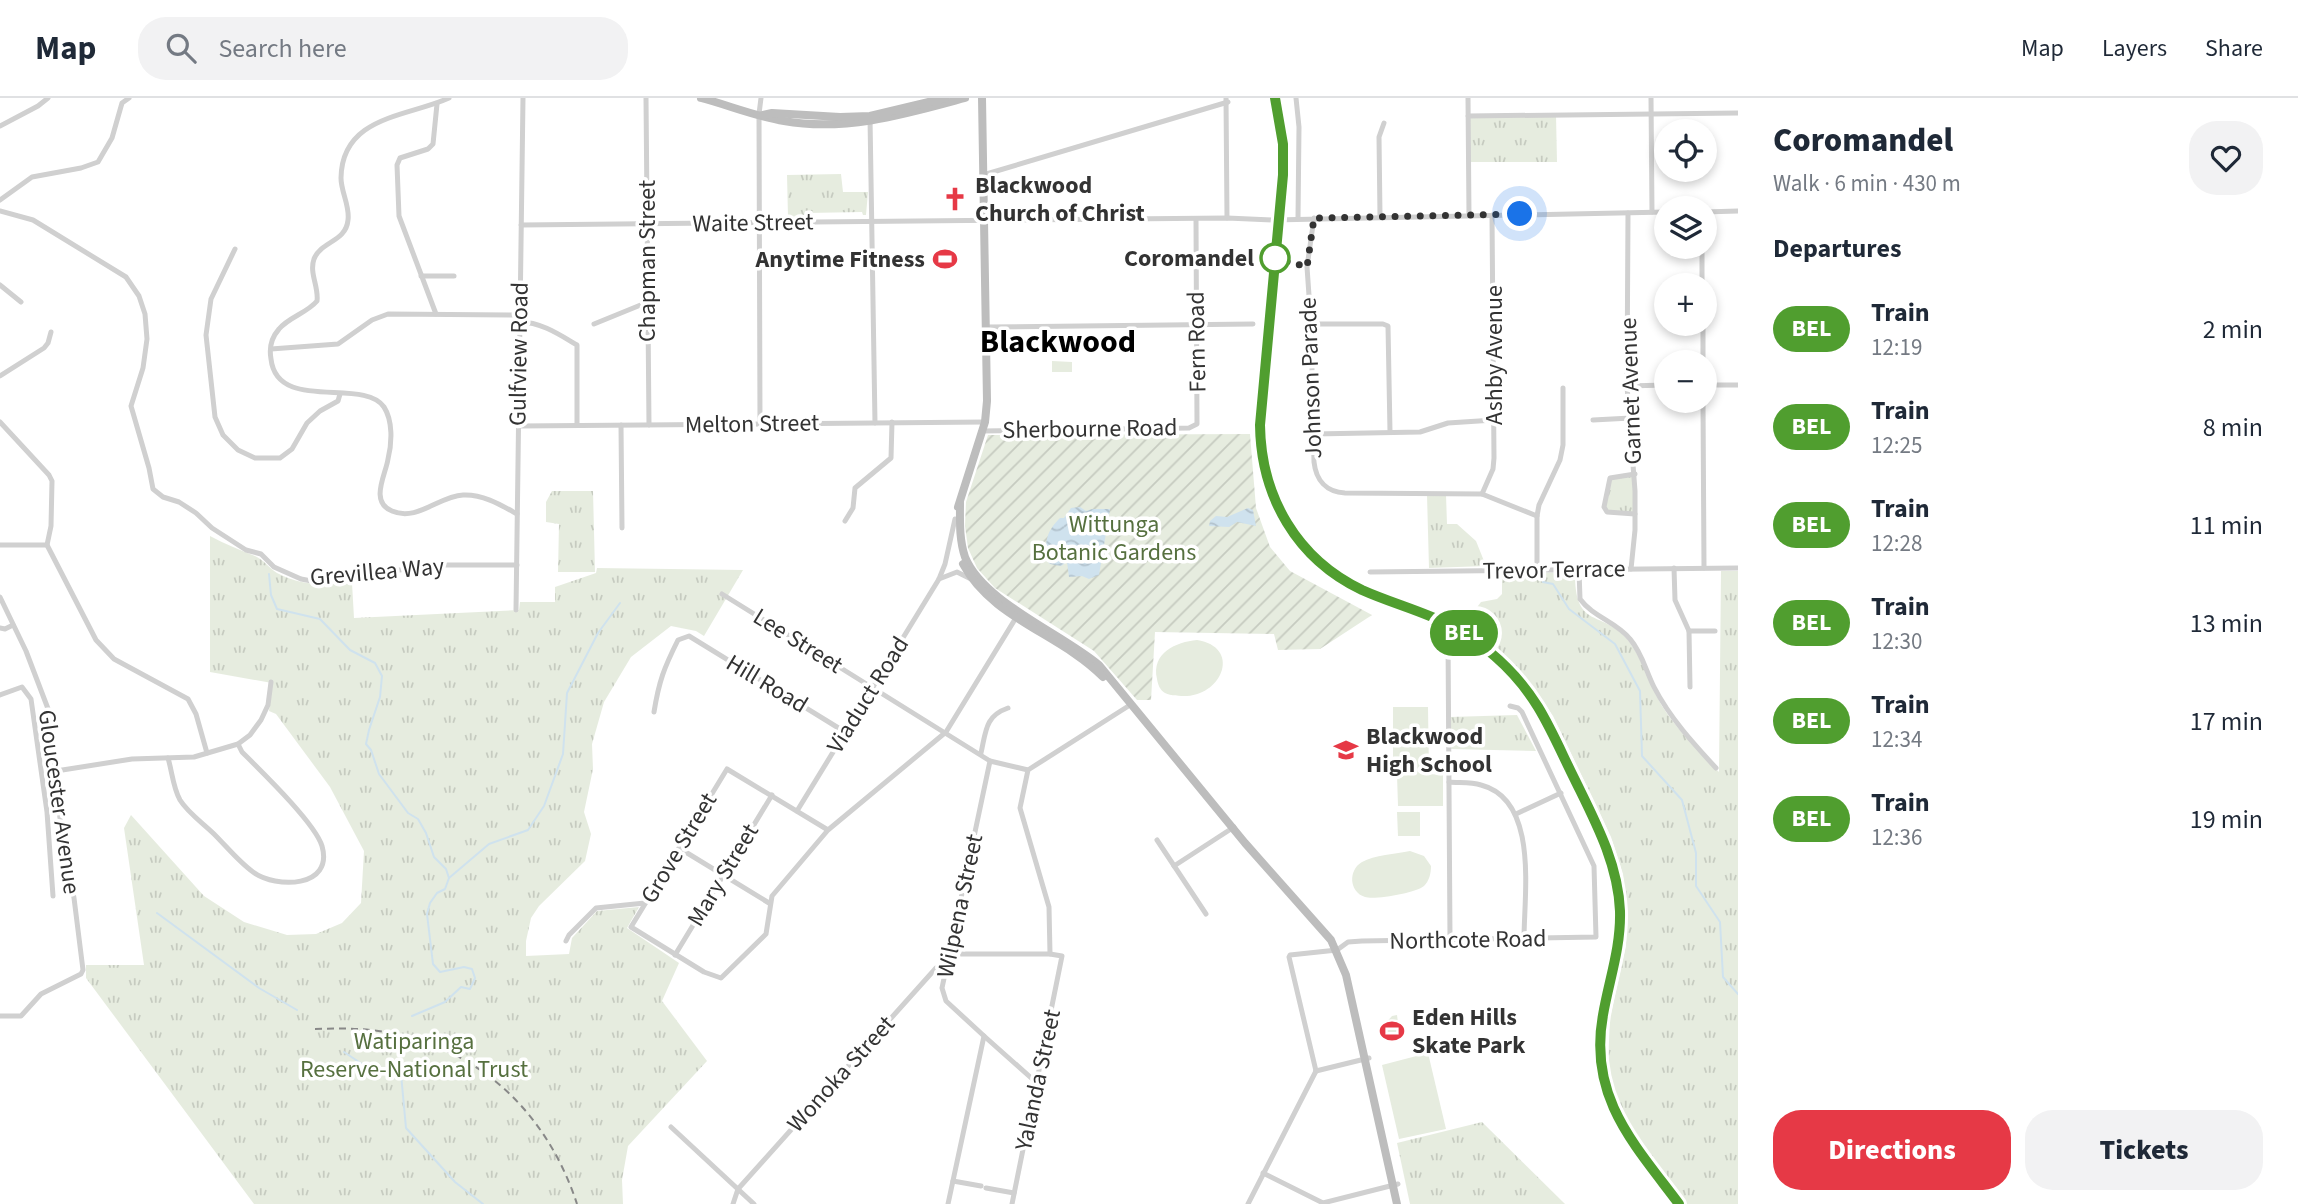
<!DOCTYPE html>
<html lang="en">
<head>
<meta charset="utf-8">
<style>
  body { margin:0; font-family:"Source Sans 3",sans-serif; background:#f2f2f3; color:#1f2937; height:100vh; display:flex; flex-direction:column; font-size:26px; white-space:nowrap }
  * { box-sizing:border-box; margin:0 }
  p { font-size:23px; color:#747a83 }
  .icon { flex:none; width:38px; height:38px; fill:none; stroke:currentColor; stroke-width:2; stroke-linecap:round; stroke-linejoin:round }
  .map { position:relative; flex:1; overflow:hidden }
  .sheet { display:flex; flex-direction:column; background:#fff; width:560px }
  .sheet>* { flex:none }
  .badge { padding:0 14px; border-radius:23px; font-size:24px; line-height:46px }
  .buttons { position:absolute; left:1654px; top:21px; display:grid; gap:14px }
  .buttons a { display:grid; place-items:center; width:63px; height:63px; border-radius:50%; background:#fff; box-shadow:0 4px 10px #0003; font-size:35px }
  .you { position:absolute; width:35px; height:35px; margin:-18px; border:5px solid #fff; border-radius:50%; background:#1a73e8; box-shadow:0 0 0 10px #1a73e833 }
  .map>.badge { position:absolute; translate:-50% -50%; box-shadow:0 0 0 4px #fff }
  h2 { padding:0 35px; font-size:26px; line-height:63px }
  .round { display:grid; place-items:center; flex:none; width:74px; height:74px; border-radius:28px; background:#f2f2f3 }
  .head { display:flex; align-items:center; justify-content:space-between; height:119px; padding:0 35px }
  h1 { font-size:33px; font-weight:800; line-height:52px }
  .action { display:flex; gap:14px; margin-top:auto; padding:14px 35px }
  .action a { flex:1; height:80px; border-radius:28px; background:#e63946; color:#fff; font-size:28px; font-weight:800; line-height:80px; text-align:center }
  .action a+a { background:#f2f2f3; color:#1f2937 }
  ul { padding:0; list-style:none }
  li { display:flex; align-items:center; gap:21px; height:98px; padding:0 35px }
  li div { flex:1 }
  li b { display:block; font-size:26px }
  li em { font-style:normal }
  li .badge { min-width:77px; font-weight:700; text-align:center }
  header { display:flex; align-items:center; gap:42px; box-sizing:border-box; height:98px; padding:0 35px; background:#fff; border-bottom:2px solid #e0e1e3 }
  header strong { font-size:33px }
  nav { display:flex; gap:38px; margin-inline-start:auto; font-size:24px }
  .search { width:490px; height:63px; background:#f2f2f3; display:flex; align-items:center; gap:18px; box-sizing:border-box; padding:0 24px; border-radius:28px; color:#747a83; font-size:26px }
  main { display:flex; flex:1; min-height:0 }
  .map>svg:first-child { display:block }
  .grass { fill:#e6ecdf }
  .park { fill:url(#park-tufts) }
  .garden { fill:url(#garden-furrows) }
  .water { fill:url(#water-waves) }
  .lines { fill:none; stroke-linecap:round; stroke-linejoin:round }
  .stream { stroke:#cfe2ee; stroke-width:2 }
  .minor { stroke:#d0d0d0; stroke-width:5 }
  .secondary { stroke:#bdbdbd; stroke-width:8 }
  .rail { stroke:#888; stroke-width:2; stroke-dasharray:7 5; stroke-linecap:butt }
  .line-casing { stroke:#fff; stroke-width:16 }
  .line { stroke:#509e2f; stroke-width:10 }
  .walk { stroke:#333; stroke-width:7; stroke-dasharray:0 12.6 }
  .stop-dot { fill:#fff; stroke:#509e2f; stroke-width:3.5 }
  .labels { text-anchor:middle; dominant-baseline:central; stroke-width:7; stroke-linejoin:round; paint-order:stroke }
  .poi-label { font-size:24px; font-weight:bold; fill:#333; stroke:#fff; text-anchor:start }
  .street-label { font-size:24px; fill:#333; stroke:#fff }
  .stop-label { font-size:24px; font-weight:bold; fill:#333; stroke:#fff; text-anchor:end }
  .park-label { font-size:24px; fill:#56703f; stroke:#fff }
  .district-label { font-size:32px; font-weight:bold; fill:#000; stroke:#fff }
</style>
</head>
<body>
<header>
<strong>Map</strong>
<div class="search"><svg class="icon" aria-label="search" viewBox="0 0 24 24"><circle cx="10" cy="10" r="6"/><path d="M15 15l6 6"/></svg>Search here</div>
<nav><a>Map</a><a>Layers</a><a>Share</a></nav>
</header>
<main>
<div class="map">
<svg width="1738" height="1106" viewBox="0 0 1738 1106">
  <defs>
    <pattern id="park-tufts" width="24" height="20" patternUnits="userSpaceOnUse" patternTransform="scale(1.75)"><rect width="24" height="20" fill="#e6ecdf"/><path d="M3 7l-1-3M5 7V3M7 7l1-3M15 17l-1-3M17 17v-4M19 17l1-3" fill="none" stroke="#c6cbc0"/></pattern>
    <pattern id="garden-furrows" width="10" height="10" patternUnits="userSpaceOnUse" patternTransform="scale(1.75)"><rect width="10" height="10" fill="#e6ecdf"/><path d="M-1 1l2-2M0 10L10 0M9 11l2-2" fill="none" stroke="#c6cbc0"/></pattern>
    <pattern id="water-waves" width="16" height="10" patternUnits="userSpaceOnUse" patternTransform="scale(1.75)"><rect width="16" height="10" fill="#cfe2ee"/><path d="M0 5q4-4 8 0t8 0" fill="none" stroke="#b2c2cd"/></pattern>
  </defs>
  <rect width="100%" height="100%" fill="#fff"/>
  <!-- grass -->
  <g class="grass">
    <polygon points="1052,263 1072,264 1072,274 1052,274"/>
    <path d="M 1197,542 C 1241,549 1223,596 1187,598 C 1180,598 1171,598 1165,595 C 1160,592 1158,587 1157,581 C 1151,555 1176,544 1197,542 Z"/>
    <polygon points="1393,609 1428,609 1429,676 1443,677 1443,708 1398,708 1397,677 1393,677"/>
    <polygon points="1397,714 1420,714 1420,738 1398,738"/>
    <path d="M 1410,753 L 1424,758 L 1431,768 C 1431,776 1429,783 1424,788 C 1416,795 1375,802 1365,799 C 1349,794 1348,772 1362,764 C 1374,757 1396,756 1410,753 Z"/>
    <polygon points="1397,917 1400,942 1393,943 1385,939 1384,927 1392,918"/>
    <polygon points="1428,955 1446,1031 1399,1041 1382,967"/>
  </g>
  <!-- park -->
  <g class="park">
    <polygon points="1556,17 1557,64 1469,64 1468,18"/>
    <polygon points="841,76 843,94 868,94 866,117 863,117 862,114 807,115 806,118 788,119 787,77"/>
    <polygon points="1634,378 1634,415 1608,413 1605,409 1611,381"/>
    <polygon points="552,393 593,393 595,474 558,474 559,426 546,424 546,404"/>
    <polygon points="1427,397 1446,397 1447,426 1457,426 1476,443 1486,468 1429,470"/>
    <path d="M 210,438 C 225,446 240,452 255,458 C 264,462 269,470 277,475 C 302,488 324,487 352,485 L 354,520 L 519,512 L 520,504 L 555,504 L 555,489 L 596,475 L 597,470 L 743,472 L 704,538 L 696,533 L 671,528 L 631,559 L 604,604 L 592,646 L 593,671 L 584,714 L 591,736 L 585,763 L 539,808 L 531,820 L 526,843 L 526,858 L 569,856 L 572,840 L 597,813 L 639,809 L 627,830 L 679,865 L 662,903 L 707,963 L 628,1048 L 622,1082 L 623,1106 L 254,1106 L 86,880 L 86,867 L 144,867 L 124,730 L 131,717 L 204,798 L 244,824 L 287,837 L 316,836 L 342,825 L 361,805 L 364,753 L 330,689 L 276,616 L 269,613 L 272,585 L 210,574 Z"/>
    <path d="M 1721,473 L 1738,473 L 1738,1106 L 1686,1106 L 1640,1046 L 1621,1012 L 1612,985 L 1608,965 L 1610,920 L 1626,848 L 1627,813 L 1623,776 L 1611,739 L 1553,618 L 1535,591 L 1500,552 L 1465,525 L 1481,504 L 1497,501 L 1502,496 L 1502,476 L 1569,474 L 1575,479 C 1576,531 1602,512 1627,541 C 1643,560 1649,586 1662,608 C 1678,633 1699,653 1719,674 Z"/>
    <polygon points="1517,617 1536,653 1450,651 1450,619"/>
    <polygon points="1482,1024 1565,1106 1410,1106 1397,1045"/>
  </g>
  <!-- garden -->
  <polygon class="garden" points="1250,336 1256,410 1270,449 1290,473 1372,517 1320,551 1278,552 1274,536 1155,534 1151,602 1137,602 1094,553 995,490 977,470 968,450 965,428 966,404 988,337"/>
  <!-- water -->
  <g class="water">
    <path d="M 1080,409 L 1086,413 L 1092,411 L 1110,411 L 1099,477 L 1089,481 L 1082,478 L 1069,479 L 1067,464 L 1061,468 L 1050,466 L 1045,461 C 1046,442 1046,434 1060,420 L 1064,420 L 1071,410 Z"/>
    <polygon points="1248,410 1253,412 1256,428 1237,424 1229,429 1209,428 1210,423 1216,418 1227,419"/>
  </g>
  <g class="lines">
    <!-- stream -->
    <g class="stream">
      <polyline points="1541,473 1543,484 1553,486 1569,511 1615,546 1640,593 1642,658 1682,702 1696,755 1696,788 1720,824 1723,879 1738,896"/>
      <polyline points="269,476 271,497 277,511 320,521 350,552 375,565 382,578 380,599 369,632 366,646 371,652 379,676 408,715 418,721 426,735 434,759 446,771 449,780 445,791 437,795 430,805 427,816 433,866 440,874 464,869 472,871 475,880 470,891 461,889 445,904 412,918"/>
      <polyline points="449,780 489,746 528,732 544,708 563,656 567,595 598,535 620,505"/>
      <polyline points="157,815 259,890 297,912"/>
      <polyline points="344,954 371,972 394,969 401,976 406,1030 455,1084 483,1106"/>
    </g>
    <!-- minor -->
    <g class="minor">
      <path d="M 449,0 C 407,19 342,18 341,80 C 341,94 350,108 348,122 C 346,144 321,143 314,161 C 309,175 319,189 317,203 C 307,215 289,219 279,231 C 272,239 269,250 271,261 C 277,315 364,279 384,309 C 393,323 392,345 388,361 C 386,376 369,404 392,413 C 417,424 439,398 463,397 C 483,396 501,407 517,416"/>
      <polyline points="646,0 649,327"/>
      <polyline points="1226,0 1227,120"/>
      <polyline points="1296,0 1299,29 1298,120"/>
      <polyline points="1468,0 1469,117"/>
      <polyline points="1651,0 1652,114"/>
      <polyline points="1468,18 1738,15"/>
      <polyline points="870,20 875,325"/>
      <polyline points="0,28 38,8 48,0"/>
      <polyline points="983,77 1228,4"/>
      <polyline points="0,102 32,79 81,70 98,64 112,40 122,5 129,0"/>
      <polyline points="0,113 33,122 126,179 139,198 145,216 147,241 143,270 131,308 149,370 153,391 163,399 179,404 196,415 212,430 246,452 261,456 274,469 301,481 317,484 339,482 430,467 517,467"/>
      <polyline points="1704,114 1738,113"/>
      <polyline points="1628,115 1627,288 1635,393 1635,432 1631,471"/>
      <polyline points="1380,118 1379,39 1384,25"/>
      <path d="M 1314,120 L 1307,169 L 1311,226 L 1314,364 C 1316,382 1326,394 1345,395 L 1482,396 L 1537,418"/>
      <polyline points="521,127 1227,120 1273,122 1666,114"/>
      <polyline points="1702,149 1702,187"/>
      <polyline points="235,151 211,201 206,237 215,319 223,337 238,352 255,360 280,360 292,351 307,325 320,313 338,303 340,296"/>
      <polyline points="421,178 454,178"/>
      <polyline points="0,187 21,204"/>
      <polyline points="436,216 399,118 397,67 400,60 428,51 433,46 437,6"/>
      <path d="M 520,224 C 541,224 560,237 577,247 L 577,327"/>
      <polyline points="594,226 648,204"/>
      <polyline points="1311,226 1383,226 1388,228 1390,334"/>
      <polyline points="1703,226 1703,264"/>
      <polyline points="987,229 1253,226"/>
      <polyline points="271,251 338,246 372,222 388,216 520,217"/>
      <polyline points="0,278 44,250 48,245 51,234"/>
      <polyline points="1704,287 1738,287"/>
      <polyline points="1627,288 1666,287"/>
      <polyline points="1703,303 1704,470"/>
      <polyline points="1593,322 1631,320"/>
      <polyline points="0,324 49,377 52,383 51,428 47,447 0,447"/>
      <polyline points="760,326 759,16 761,0"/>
      <polyline points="621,327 622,430"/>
      <polyline points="519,328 985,324"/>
      <polyline points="982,333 1189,330 1197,326 1196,121"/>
      <polyline points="1314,336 1420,334 1448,325 1494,322"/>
      <polyline points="1635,376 1610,380 1604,409 1607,414 1635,416"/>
      <polyline points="1482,396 1493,371 1494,360 1492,117"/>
      <polyline points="845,423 853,410 855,390 891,360 892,324"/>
      <polyline points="47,447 96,542 114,561 188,601 196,616 207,655"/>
      <polyline points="1674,470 1675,502 1689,533 1690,589"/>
      <polyline points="1537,472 1537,418 1539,407 1560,362 1563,347 1563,290"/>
      <path d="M 1579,472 L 1580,501 C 1593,519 1617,524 1630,541 C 1642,555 1646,573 1654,589 C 1670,620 1693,645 1716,670"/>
      <polyline points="1370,474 1738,470"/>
      <polyline points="939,481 957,474 971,481"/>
      <polyline points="722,496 990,663 942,890 946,903 984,938 948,1106"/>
      <polyline points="0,499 26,553 50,616 61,731 74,800 83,872 81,876 41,896 21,918 0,918"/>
      <polyline points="516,512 523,0"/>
      <polyline points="0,530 5,531 13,527"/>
      <polyline points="1689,533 1715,533"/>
      <polyline points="1448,539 1450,841"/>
      <polyline points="0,597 22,589 31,601 47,714 53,798"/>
      <path d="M 654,614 C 659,583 664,570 678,542 L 689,538 L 845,634"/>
      <path d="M 981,655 C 986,633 985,618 1008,610"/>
      <path d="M 168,660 C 172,673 173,690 180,702 C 188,715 204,726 214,736 C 227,749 239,764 253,774 C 276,791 334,790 322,748 C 315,725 261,673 242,654 L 238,646"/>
      <polyline points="990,663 1028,672"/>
      <polyline points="56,673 132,661 194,659 238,646 250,637 261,622 268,607 271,584"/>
      <path d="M 1449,684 C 1459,685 1471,684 1481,687 C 1539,702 1524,796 1524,841"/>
      <polyline points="797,713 939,481 945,466 955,421"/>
      <polyline points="1516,716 1561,695"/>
      <polyline points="828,732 727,671 631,829 704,874 721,880 766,836 772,798 828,732 946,634 1017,518"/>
      <polyline points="1157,742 1206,816"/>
      <polyline points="679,750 769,805"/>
      <polyline points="1174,768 1234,729"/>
      <polyline points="566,843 569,837 596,810 645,805"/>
      <polyline points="949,856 1050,856 1062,858 1012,1106"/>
      <polyline points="1050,856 1049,809 1020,710 1028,672 1130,607"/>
      <polyline points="675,857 772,697"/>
      <polyline points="984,938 1038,986"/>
      <polyline points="1316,973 1289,859 1290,857 1337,852 1348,844 1362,843 1596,839 1594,768 1522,614 1518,610 1510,608"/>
      <polyline points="1316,973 1369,960"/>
      <polyline points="671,1029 754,1106"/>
      <polyline points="1263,1075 1323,1105 1398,1086"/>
      <polyline points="953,1083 981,1088"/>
      <polyline points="986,1090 1014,1095"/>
      <polyline points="733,1106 738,1091 936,870 947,868"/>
      <polyline points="1248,1106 1316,973"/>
    </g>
    <!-- secondary -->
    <g class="secondary">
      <path d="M 701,0 C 728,7 757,19 784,23 C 846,34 906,16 965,0"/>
      <polyline points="763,17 772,15 840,19 870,18 945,0"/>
      <path d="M 960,405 C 960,423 959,441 965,459 C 983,504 1061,535 1099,567 L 1245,745 L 1331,842 L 1346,877 L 1397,1106"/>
      <polyline points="958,409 985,324 987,303 982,0"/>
      <path d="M 963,466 C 992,521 1061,536 1103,579"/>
    </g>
    <!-- rail -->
    <g class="rail">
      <path d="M 1278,0 L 1286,45 L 1285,77 L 1263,327 C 1263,397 1299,457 1362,488 C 1391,502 1422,510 1450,524 C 1488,543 1520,573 1542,609 C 1555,632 1566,656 1577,680 C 1595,716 1616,752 1621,793 C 1627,841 1614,872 1606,917 C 1590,1002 1638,1044 1682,1106"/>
      <path d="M 315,931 C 342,930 369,930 395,936 C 485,954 549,1020 577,1106"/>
    </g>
  </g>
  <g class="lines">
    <!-- line casing -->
    <g class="line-casing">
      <path id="line" d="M 1275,0 L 1283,46 L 1283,77 L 1260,327 C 1261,399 1297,461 1362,492 C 1391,505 1422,513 1450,527 C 1486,547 1517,575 1538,609 C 1552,632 1562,656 1574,680 C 1595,723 1618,765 1620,813 C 1621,850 1609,882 1603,917 C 1588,999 1634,1046 1679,1106"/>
    </g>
    <!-- line -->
    <use href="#line" class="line"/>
    <!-- walk -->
    <polyline class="walk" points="1275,160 1307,169 1314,120 1520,116"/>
  </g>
  <!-- icons -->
  <defs>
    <g id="church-bare" transform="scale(1.89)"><path d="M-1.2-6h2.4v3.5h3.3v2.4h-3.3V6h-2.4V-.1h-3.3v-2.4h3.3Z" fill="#e63946" stroke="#fff" stroke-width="2.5" paint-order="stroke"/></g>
    <g id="stadium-bare" transform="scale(1.89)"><path d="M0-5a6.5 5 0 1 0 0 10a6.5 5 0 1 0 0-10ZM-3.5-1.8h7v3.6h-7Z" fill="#e63946" stroke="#fff" stroke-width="2.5" paint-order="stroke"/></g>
    <g id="school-bare" transform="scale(1.89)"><path d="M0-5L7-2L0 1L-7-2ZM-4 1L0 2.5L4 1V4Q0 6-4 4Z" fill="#e63946" stroke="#fff" stroke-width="2.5" paint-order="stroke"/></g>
  </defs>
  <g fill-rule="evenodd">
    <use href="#church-bare" x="955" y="101"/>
    <use href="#stadium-bare" x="945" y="161"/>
    <use href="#school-bare" x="1346" y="652"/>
    <use href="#stadium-bare" x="1392" y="933"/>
  </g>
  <!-- markers -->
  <circle class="stop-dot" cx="1275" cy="160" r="14"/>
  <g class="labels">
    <!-- poi labels -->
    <g class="poi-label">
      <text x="975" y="87">Blackwood<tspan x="975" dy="28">Church of Christ</tspan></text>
      <text x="925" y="161" text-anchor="end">Anytime Fitness</text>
      <text x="1366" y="638">Blackwood<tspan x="1366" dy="28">High School</tspan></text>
      <text x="1412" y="919">Eden Hills<tspan x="1412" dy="28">Skate Park</tspan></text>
    </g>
    <!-- street labels -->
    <g class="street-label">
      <text transform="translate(753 125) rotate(-1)">Waite Street</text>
      <text transform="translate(647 163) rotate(-90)">Chapman Street</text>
      <text transform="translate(1197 244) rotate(-91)">Fern Road</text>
      <text transform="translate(519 256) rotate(-89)">Gulfview Road</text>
      <text transform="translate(1494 257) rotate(-90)">Ashby Avenue</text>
      <text transform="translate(1311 280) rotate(-92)">Johnson Parade</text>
      <text transform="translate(1631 293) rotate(-92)">Garnet Avenue</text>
      <text transform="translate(752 326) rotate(-1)">Melton Street</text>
      <text transform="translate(1090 331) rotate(-1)">Sherbourne Road</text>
      <text transform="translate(1554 472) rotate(-1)">Trevor Terrace</text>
      <text transform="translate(377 474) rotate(-5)">Grevillea Way</text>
      <text transform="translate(798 543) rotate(32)">Lee Street</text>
      <text transform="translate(767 586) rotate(31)">Hill Road</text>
      <text transform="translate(868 597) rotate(-58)">Viaduct Road</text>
      <text transform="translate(59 704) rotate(82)">Gloucester Avenue</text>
      <text transform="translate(679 750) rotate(-59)">Grove Street</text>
      <text transform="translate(723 777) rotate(-59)">Mary Street</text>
      <text transform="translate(960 808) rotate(-78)">Wilpena Street</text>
      <text transform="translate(1468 842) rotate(-1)">Northcote Road</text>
      <text transform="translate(841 976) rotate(-48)">Wonoka Street</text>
      <text transform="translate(1038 982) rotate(-78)">Yalanda Street</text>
    </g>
    <!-- stop labels -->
    <g class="stop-label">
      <text x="1254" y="160">Coromandel</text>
    </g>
    <!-- park labels -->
    <g class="park-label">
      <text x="1114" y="426">Wittunga<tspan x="1114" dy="28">Botanic Gardens</tspan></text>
      <text x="414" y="943">Watiparinga<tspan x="414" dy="28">Reserve-National Trust</tspan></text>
    </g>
    <!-- district labels -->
    <g class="district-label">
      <text x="1058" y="244">Blackwood</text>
    </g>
  </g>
</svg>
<div class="buttons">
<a><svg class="icon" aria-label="locate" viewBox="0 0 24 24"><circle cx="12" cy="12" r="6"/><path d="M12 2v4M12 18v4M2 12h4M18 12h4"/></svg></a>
<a><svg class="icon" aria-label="layers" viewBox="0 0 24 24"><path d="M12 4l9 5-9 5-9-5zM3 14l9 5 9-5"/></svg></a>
<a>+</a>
<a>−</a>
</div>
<div class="you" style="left:1520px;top:116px"></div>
<b class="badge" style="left:1464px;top:535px;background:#509e2f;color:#fff">BEL</b>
</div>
<section class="sheet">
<div class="head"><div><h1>Coromandel</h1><p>Walk · 6 min · 430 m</p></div><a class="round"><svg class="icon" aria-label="heart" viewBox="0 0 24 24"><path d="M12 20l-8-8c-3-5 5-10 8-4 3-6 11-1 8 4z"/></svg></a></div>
<h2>Departures</h2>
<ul>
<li><span class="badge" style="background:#509e2f;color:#fff">BEL</span><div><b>Train</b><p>12:19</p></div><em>2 min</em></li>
<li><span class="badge" style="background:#509e2f;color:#fff">BEL</span><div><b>Train</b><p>12:25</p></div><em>8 min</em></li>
<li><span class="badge" style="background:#509e2f;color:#fff">BEL</span><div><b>Train</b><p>12:28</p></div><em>11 min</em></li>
<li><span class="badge" style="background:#509e2f;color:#fff">BEL</span><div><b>Train</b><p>12:30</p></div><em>13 min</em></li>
<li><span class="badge" style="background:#509e2f;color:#fff">BEL</span><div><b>Train</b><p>12:34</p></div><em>17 min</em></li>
<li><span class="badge" style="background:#509e2f;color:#fff">BEL</span><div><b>Train</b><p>12:36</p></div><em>19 min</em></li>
</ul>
<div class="action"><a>Directions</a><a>Tickets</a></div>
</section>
</main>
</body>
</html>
